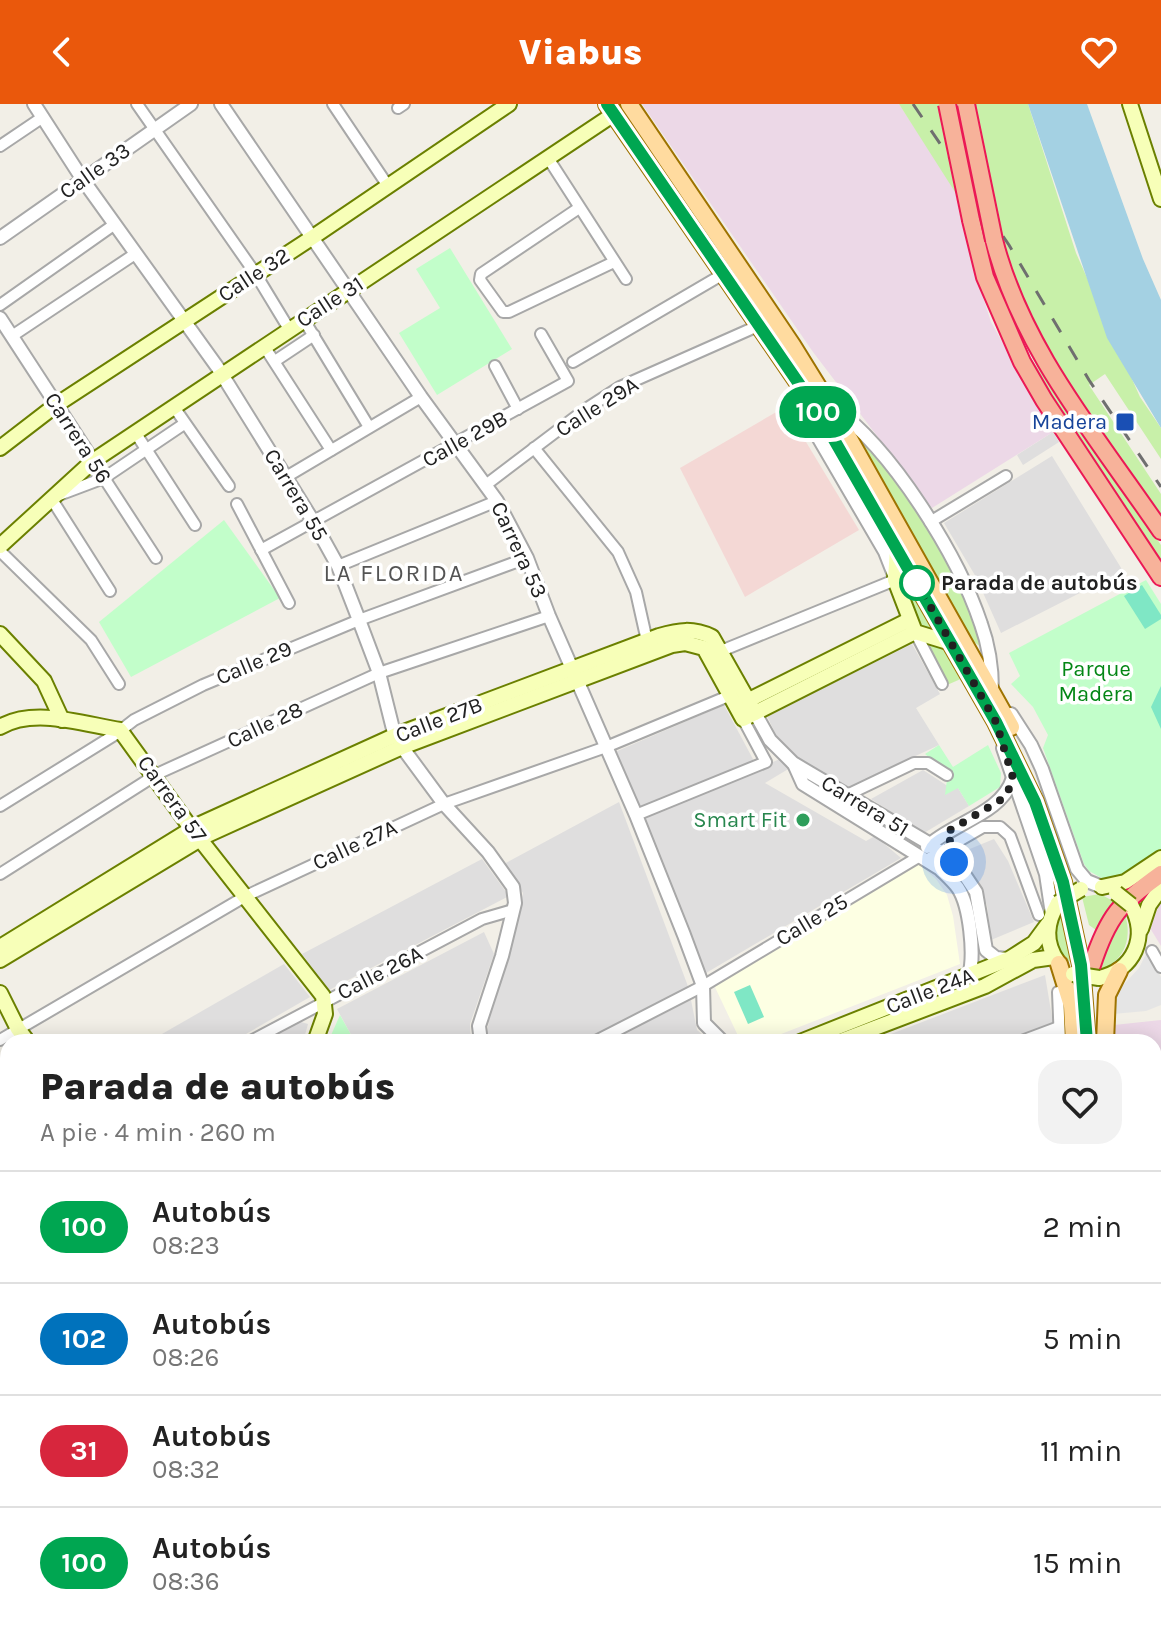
<!DOCTYPE html>
<html lang="es">
<head>
<meta charset="utf-8">
<style>
  body { margin:0; font-family:Karla,sans-serif; background:#f2f2f2; color:#222; height:100vh; display:flex; flex-direction:column; font-size:30px; white-space:nowrap }
  * { box-sizing:border-box; margin:0 }
  p { font-size:26px; color:#767676 }
  .icon { flex:none; width:44px; height:44px; fill:none; stroke:currentColor; stroke-width:2; stroke-linecap:round; stroke-linejoin:round }
  .map { position:relative; flex:1; overflow:hidden }
  .sheet { position:absolute; left:0px; top:930px; width:1162px; height:600px; display:flex; flex-direction:column; background:#fff; border-radius:24px 24px 0 0; box-shadow:0 4px 20px #0003 }
  .sheet>* { flex:none }
  .badge { padding:0 16px; border-radius:26px; font-size:28px; line-height:52px }
  .you { position:absolute; width:40px; height:40px; margin:-20px; border:6px solid #fff; border-radius:50%; background:#1a73e8; box-shadow:0 0 0 12px #1a73e833 }
  .map>.badge { position:absolute; translate:-50% -50%; box-shadow:0 0 0 4px #fff }
  .round { display:grid; place-items:center; flex:none; width:84px; height:84px; border-radius:24px; background:#f2f2f2 }
  .headline { display:flex; align-items:center; justify-content:space-between; height:136px; padding:0 40px }
  h1 { font-size:38px; font-weight:800; line-height:60px }
  ul { padding:0; list-style:none }
  li { display:flex; align-items:center; gap:24px; height:112px; padding:0 40px; border-top:2px solid #e0e0e0 }
  li div { flex:1 }
  li b { display:block; font-size:30px }
  li em { font-style:normal }
  li .badge { min-width:88px; font-weight:700; text-align:center }
  header { display:flex; justify-content:space-between; align-items:center; height:104px; padding:0 40px; background:#ea580c; color:#fff; font-size:36px; font-weight:800 }
  .map>svg:first-child { display:block }
  .residential { fill:#dfdede }
  .commercial { fill:#f4d8d5 }
  .industrial { fill:#ecd8e7 }
  .education { fill:#fdffe3 }
  .grass { fill:#c8f0a9 }
  .forest { fill:#a7d598 }
  .park { fill:#c2feca }
  .pitch { fill:#7fe7c5 }
  .parking { fill:#e5e5e5 }
  .water { fill:#a4d1e3 }
  .lines { fill:none; stroke-linecap:round; stroke-linejoin:round }
  .stream { stroke:#a4d1e3; stroke-width:3 }
  .minor-casing { stroke:#a8a8a8; stroke-width:14 }
  .tertiary-casing { stroke:#a8a8a8; stroke-width:16 }
  .secondary-casing { stroke:#6b8000; stroke-width:18 }
  .primary-casing { stroke:#9e7300; stroke-width:20 }
  .trunk-casing { stroke:#eb1955; stroke-width:20 }
  .minor { stroke:#fff; stroke-width:10 }
  .tertiary { stroke:#fff; stroke-width:12 }
  .secondary { stroke:#f7ffb8; stroke-width:14 }
  .primary { stroke:#ffdb9f; stroke-width:16 }
  .trunk { stroke:#f7b29a; stroke-width:16 }
  .rail { stroke:#6f6f6f; stroke-width:3; stroke-dasharray:16 16; stroke-linecap:butt }
  .secondary-bridge-casing { stroke:#6b8000; stroke-width:18; stroke-linecap:butt }
  .trunk-bridge-casing { stroke:#eb1955; stroke-width:20; stroke-linecap:butt }
  .secondary-bridge { stroke:#f7ffb8; stroke-width:14 }
  .trunk-bridge { stroke:#f7b29a; stroke-width:16 }
  .line-casing { stroke:#fff; stroke-width:18 }
  .line { stroke:#00a651; stroke-width:12 }
  .walk { stroke:#212121; stroke-width:8; stroke-dasharray:0 14.4 }
  .transit-dot { fill:#1a4fb4; stroke:#fff; stroke-width:3 }
  .stop-dot { fill:#fff; stroke:#00a651; stroke-width:4 }
  .leisure-dot { fill:#2e9e5b; stroke:#fff; stroke-width:3 }
  .labels { text-anchor:middle; dominant-baseline:central; stroke-width:7; stroke-linejoin:round; paint-order:stroke }
  .street-label { font-size:22px; fill:#212121; stroke:#fff }
  .transit-label { font-size:22px; fill:#164399; stroke:#fff; text-anchor:end }
  .stop-label { font-size:22px; font-weight:bold; fill:#212121; stroke:#fff; text-anchor:start }
  .park-label { font-size:22px; fill:#038615; stroke:#fff }
  .leisure-label { font-size:22px; fill:#27864d; stroke:#fff; text-anchor:end }
  .neighbourhood-label { font-size:24px; letter-spacing:2px; fill:#545454; stroke:#fff }
</style>
</head>
<body>
<header><svg class="icon" aria-label="back" viewBox="0 0 24 24"><path d="M15 5l-7 7 7 7"/></svg>Viabus<svg class="icon" aria-label="heart" viewBox="0 0 24 24"><path d="M12 20l-8-8c-3-5 5-10 8-4 3-6 11-1 8 4z"/></svg></header>
<div class="map">
<svg width="1161" height="1530" viewBox="0 0 1161 1530">
  <rect width="100%" height="100%" fill="#f2efe7"/>
  <!-- residential -->
  <g class="residential">
    <polygon points="1053,328 1059,338 1023,361 1017,351"/>
    <polygon points="1052,352 1123,467 1001,529 976,473 944,419"/>
    <polygon points="912,540 940,590 916,604 939,641 847,684 805,661 777,633 767,612"/>
    <polygon points="724,601 754,657 638,704 615,648"/>
    <polygon points="780,655 790,664 765,679 866,737 875,732 901,754 706,869 643,713"/>
    <polygon points="923,666 946,681 958,684 969,702 924,729 871,695"/>
    <polygon points="619,698 689,885 585,938 493,938 487,929 489,916 503,872 523,789 502,761"/>
    <polygon points="994,735 1008,757 1034,818 991,836 987,801 960,749"/>
    <polygon points="482,755 509,792 329,886 302,850"/>
    <polygon points="484,828 494,850 470,920 471,938 355,938 337,905"/>
    <polygon points="284,860 310,893 232,938 148,938"/>
    <polygon points="1045,871 1053,919 1002,938 870,938"/>
    <polygon points="691,896 697,926 711,938 606,938"/>
    <polygon points="301,918 308,920 303,938 264,938"/>
    <polygon points="8,1080 8,1127 0,1132 0,1085"/>
    <polygon points="8,1205 8,1263 0,1268 0,1210"/>
    <polygon points="8,1383 8,1437 0,1442 0,1388"/>
    <polygon points="1161,1467 1161,1530 1108,1530 1107,1522 1154,1522 1154,1468"/>
    <polygon points="0,1501 8,1508 8,1522 26,1523 13,1530 0,1530"/>
    <polygon points="137,1522 242,1522 250,1530 202,1530 199,1528 195,1530 124,1530"/>
    <polygon points="268,1522 301,1522 298,1524 301,1529 260,1530 258,1528"/>
    <polygon points="417,1522 494,1522 479,1530 416,1530 413,1524"/>
    <polygon points="518,1522 559,1522 563,1530 503,1530"/>
    <polygon points="732,1522 812,1522 797,1530 719,1530"/>
    <polygon points="833,1522 898,1522 900,1527 894,1530 818,1530"/>
    <polygon points="932,1522 1042,1522 1043,1530 935,1530"/>
  </g>
  <!-- commercial -->
  <polygon class="commercial" points="785,303 859,426 745,493 680,364"/>
  <!-- industrial -->
  <g class="industrial">
    <polygon points="642,0 899,0 955,85 971,156 991,218 1053,328 932,404 813,248"/>
    <polygon points="1161,796 1161,842 1150,824"/>
    <polygon points="1161,916 1161,1046 1154,1047 1154,938 1115,938 1114,921"/>
    <polygon points="1161,1072 1161,1183 1154,1180 1154,1073"/>
  </g>
  <!-- education -->
  <g class="education">
    <polygon points="919,760 936,775 947,791 953,812 960,860 761,938 741,938 713,879"/>
    <polygon points="575,1522 666,1522 671,1530 579,1530"/>
  </g>
  <!-- grass -->
  <g class="grass">
    <polygon points="899,0 959,0 962,16 956,18 992,83 974,0 1028,0 1076,149 1140,293 1161,324 1161,355 1105,270 1089,281 1161,390 1161,414 1044,242 1018,187"/>
    <polygon points="990,166 995,171 1028,250 1161,441 1161,463 1030,265"/>
    <path d="M 857,329 C 912,397 957,460 982,544 L 973,537 Z"/>
    <polygon points="901,463 935,524 918,522 900,477"/>
    <polygon points="923,535 945,542 963,574 947,581"/>
    <polygon points="1100,790 1115,798 1096,826 1089,821 1082,793"/>
    <path d="M 1123,805 C 1134,831 1126,859 1097,866 L 1101,842 Z"/>
    <path d="M 1062,807 L 1074,861 C 1055,848 1051,826 1062,807 Z"/>
    <polygon points="1161,1247 1158,1291 1161,1304 1161,1393 1154,1390 1154,1252"/>
  </g>
  <!-- forest -->
  <polygon class="forest" points="301,1522 400,1522 396,1530 299,1530 298,1524"/>
  <!-- park -->
  <g class="park">
    <polygon points="450,144 512,245 437,291 399,229 440,204 416,165"/>
    <polygon points="224,416 280,494 131,573 99,518"/>
    <polygon points="1146,476 1161,500 1161,746 1129,768 1105,776 1089,767 1084,760 1043,644 1048,631 1033,603 1011,580 1020,572 1009,549"/>
    <polygon points="939,641 953,663 988,641 1001,669 1000,683 969,702 958,684 945,691 948,668 925,650"/>
    <polygon points="340,911 355,938 328,938"/>
    <polygon points="1154,1405 1161,1409 1161,1467 1154,1468"/>
  </g>
  <!-- pitch -->
  <g class="pitch">
    <polygon points="1142,481 1161,511 1161,515 1145,525 1124,492"/>
    <polygon points="1161,582 1161,625 1151,603"/>
    <polygon points="750,881 764,913 748,920 734,888"/>
  </g>
  <!-- parking -->
  <polygon class="parking" points="1147,848 1161,873 1161,901 1146,907 1113,910 1118,887 1139,864"/>
  <!-- water -->
  <polygon class="water" points="1028,0 1087,0 1143,155 1161,196 1161,324 1107,234"/>
  <g class="lines">
    <!-- stream -->
    <g class="stream">
      <polyline points="1154,1066 1161,1065"/>
      <polyline points="340,1530 350,1522"/>
    </g>
    <!-- minor casing -->
    <g class="minor-casing">
      <g id="minor">
        <polyline points="137,0 255,169 289,225"/>
        <polyline points="333,0 388,82"/>
        <polyline points="398,4 404,0"/>
        <polyline points="0,42 43,13"/>
        <polyline points="548,54 626,175"/>
        <polyline points="579,104 481,170 480,176 503,208 509,208 614,158"/>
        <polyline points="0,201 115,120"/>
        <polyline points="304,216 369,323"/>
        <polyline points="12,232 135,150"/>
        <polyline points="264,242 331,346"/>
        <polyline points="275,257 314,231"/>
        <polyline points="573,258 725,169"/>
        <polyline points="495,262 518,305"/>
        <polyline points="174,303 229,382"/>
        <polyline points="135,328 195,421"/>
        <polyline points="534,344 618,448 636,488 647,537"/>
        <polyline points="93,357 156,454"/>
        <polyline points="286,373 421,293"/>
        <polyline points="487,380 586,305 620,283 760,221"/>
        <polyline points="237,400 289,499"/>
        <polyline points="930,418 1006,372"/>
        <polyline points="261,446 568,277 541,230"/>
        <polyline points="0,447 91,536 119,580"/>
        <polyline points="338,462 497,397"/>
        <polyline points="110,487 51,394 104,374 184,320"/>
        <polyline points="915,528 942,580"/>
        <polyline points="721,547 895,476 884,448 800,304 801,283"/>
        <polyline points="847,691 914,659 928,659 947,671"/>
        <polyline points="0,702 116,630 134,616 203,581 359,516 527,454"/>
        <polyline points="636,711 766,658 743,615"/>
        <polyline points="926,756 983,723 1000,723 1010,732 1039,811"/>
        <polyline points="0,770 159,669 379,569 549,512"/>
        <polyline points="1152,847 1161,863"/>
        <polyline points="1058,888 1060,938"/>
        <polyline points="0,936 246,792 444,700 606,643 731,591"/>
        <polyline points="249,938 482,815 513,806"/>
        <polyline points="594,938 703,882 920,752"/>
        <polyline points="1019,938 1059,923"/>
        <polyline points="0,1003 8,999"/>
        <polyline points="0,1074 8,1069"/>
        <polyline points="0,1138 8,1134"/>
        <polyline points="0,1154 8,1156"/>
        <polyline points="0,1202 8,1198"/>
        <polyline points="0,1276 8,1271"/>
        <polyline points="0,1315 8,1320"/>
        <polyline points="0,1485 8,1493"/>
        <polyline points="68,1522 90,1530"/>
        <polyline points="405,1522 409,1530"/>
        <polyline points="568,1522 572,1530"/>
        <polyline points="923,1522 927,1530"/>
        <polyline points="1077,1522 1091,1530"/>
        <polyline points="27,1530 41,1522"/>
        <polyline points="103,1530 117,1522"/>
        <polyline points="698,1530 714,1522"/>
      </g>
    </g>
    <!-- tertiary casing -->
    <g class="tertiary-casing">
      <g id="tertiary">
        <polyline points="34,0 83,76 218,264 313,417 338,462 359,516 379,569 393,625 402,643 444,700 488,748 513,783 515,799 502,852 479,922 481,938"/>
        <polyline points="221,0 421,293 497,397 527,454 549,512 636,711 684,831 703,882 704,919 723,938"/>
        <polyline points="0,134 191,0"/>
        <polyline points="0,214 93,357"/>
        <path d="M 833,303 C 892,345 958,451 981,520 C 989,542 992,563 992,586"/>
        <polyline points="755,609 770,636 793,659 930,740 960,764 976,788 986,846 996,854 1009,855"/>
        <polyline points="1011,610 1031,641 1042,665 1077,765 1087,777 1102,783"/>
        <polyline points="1003,644 1046,770 1052,810"/>
        <path d="M 794,660 L 803,680 L 940,765 C 946,771 953,777 958,784 C 970,802 975,851 969,872"/>
        <path d="M 927,743 C 953,718 1001,711 1013,674"/>
      </g>
    </g>
    <!-- secondary casing -->
    <g class="secondary-casing">
      <g id="secondary">
        <polyline points="1130,0 1161,95"/>
        <polyline points="0,344 56,301 313,133 509,0"/>
        <polyline points="0,442 93,357 614,10"/>
        <polyline points="897,444 895,476 915,528 951,539"/>
        <polyline points="0,530 44,577 62,616"/>
        <polyline points="741,600 909,516"/>
        <path d="M 0,623 C 34,603 83,620 120,626 L 188,720 L 323,892 L 325,910 L 315,938"/>
        <polyline points="1102,783 1125,778 1161,754"/>
        <polyline points="1141,825 1149,801 1161,784"/>
        <path d="M 0,843 L 198,721 L 396,631 L 659,532 C 679,526 693,524 712,533 L 755,609"/>
        <polyline points="0,856 207,731 402,643 672,541 685,539 704,544 743,615 915,528"/>
        <path d="M 1058,858 C 1044,838 1046,819 1058,799"/>
        <path d="M 1099,874 C 1134,866 1149,833 1131,801"/>
        <polyline points="0,889 18,925 28,938"/>
        <polyline points="800,938 1009,855 1034,839 1048,820"/>
        <polyline points="838,938 985,882 1033,856 1054,853"/>
        <polyline points="0,1360 8,1355"/>
        <polyline points="0,1374 8,1370"/>
        <polyline points="392,1522 395,1530"/>
      </g>
    </g>
    <!-- primary casing -->
    <g class="primary-casing">
      <g id="primary">
        <polyline points="607,0 817,306 996,618 1035,698 1063,778 1081,861 1087,938"/>
        <polyline points="629,0 792,241 839,317 1011,623"/>
        <polyline points="1059,860 1072,902 1074,938"/>
        <polyline points="1105,938 1107,891 1119,867"/>
        <polyline points="1154,1204 1161,1204"/>
        <polyline points="1154,1216 1161,1216"/>
        <polyline points="1056,1522 1057,1530"/>
        <polyline points="1070,1522 1070,1530"/>
      </g>
    </g>
    <!-- trunk casing -->
    <g class="trunk-casing">
      <g id="trunk">
        <polyline points="971,116 985,173 1022,258 1044,296 1161,473"/>
        <path d="M 994,136 C 1022,246 1098,334 1161,427"/>
        <path d="M 1092,861 C 1108,812 1120,799 1161,770"/>
        <polyline points="1154,1186 1161,1189"/>
        <polyline points="1154,1240 1161,1236"/>
        <polyline points="1154,1398 1161,1401"/>
      </g>
    </g>
    <!-- minor -->
    <use href="#minor" class="minor"/>
    <!-- tertiary -->
    <use href="#tertiary" class="tertiary"/>
    <!-- secondary -->
    <use href="#secondary" class="secondary"/>
    <!-- primary -->
    <use href="#primary" class="primary"/>
    <!-- trunk -->
    <use href="#trunk" class="trunk"/>
    <!-- rail -->
    <polyline class="rail" points="913,0 1009,141 1089,276 1161,383"/>
    <!-- secondary-bridge casing -->
    <g class="secondary-bridge-casing">
      <g id="secondary-bridge">
        <polyline points="1116,789 1131,801"/>
        <polyline points="1058,799 1081,785"/>
        <polyline points="1073,870 1099,874"/>
      </g>
    </g>
    <!-- trunk-bridge casing -->
    <g class="trunk-bridge-casing">
      <g id="trunk-bridge">
        <polyline points="947,0 971,116"/>
        <polyline points="966,0 994,136"/>
      </g>
    </g>
    <!-- secondary-bridge -->
    <use href="#secondary-bridge" class="secondary-bridge"/>
    <!-- trunk-bridge -->
    <use href="#trunk-bridge" class="trunk-bridge"/>
  </g>
  <g class="lines">
    <!-- line casing -->
    <g class="line-casing">
      <polyline id="line" points="607,0 817,306 996,618 1035,698 1063,778 1081,861 1087,938"/>
    </g>
    <!-- line -->
    <use href="#line" class="line"/>
    <!-- walk -->
    <polyline class="walk" points="917,479 996,618 1013,674 1007,690 999,697 947,728 948,736 955,739 941,747 954,758"/>
  </g>
  <!-- markers -->
  <rect class="transit-dot" x="1115" y="308" width="20" height="20" rx="4"/>
  <circle class="stop-dot" cx="917" cy="479" r="16"/>
  <circle class="leisure-dot" cx="803" cy="716" r="8"/>
  <g class="labels">
    <!-- street labels -->
    <g class="street-label">
      <text transform="translate(95 67) rotate(-35)">Calle 33</text>
      <text transform="translate(254 171) rotate(-33)">Calle 32</text>
      <text transform="translate(330 198) rotate(-33)">Calle 31</text>
      <text transform="translate(597 303) rotate(-32)">Calle 29A</text>
      <text transform="translate(78 334) rotate(57)">Carrera 56</text>
      <text transform="translate(465 335) rotate(-29)">Calle 29B</text>
      <text transform="translate(296 391) rotate(59)">Carrera 55</text>
      <text transform="translate(519 446) rotate(65)">Carrera 53</text>
      <text transform="translate(254 559) rotate(-23)">Calle 29</text>
      <text transform="translate(439 616) rotate(-21)">Calle 27B</text>
      <text transform="translate(265 621) rotate(-25)">Calle 28</text>
      <text transform="translate(172 695) rotate(54)">Carrera 57</text>
      <text transform="translate(865 702) rotate(31)">Carrera 51</text>
      <text transform="translate(355 741) rotate(-25)">Calle 27A</text>
      <text transform="translate(812 816) rotate(-31)">Calle 25</text>
      <text transform="translate(380 869) rotate(-27)">Calle 26A</text>
      <text transform="translate(930 887) rotate(-21)">Calle 24A</text>
    </g>
    <!-- transit labels -->
    <g class="transit-label">
      <text x="1107" y="318">Madera</text>
    </g>
    <!-- stop labels -->
    <g class="stop-label">
      <text x="941" y="479">Parada de autobús</text>
    </g>
    <!-- park labels -->
    <g class="park-label">
      <text x="1096" y="565">Parque<tspan x="1096" dy="25">Madera</tspan></text>
    </g>
    <!-- leisure labels -->
    <g class="leisure-label">
      <text x="787" y="716">Smart Fit</text>
    </g>
    <!-- neighbourhood labels -->
    <g class="neighbourhood-label">
      <text x="394" y="469">LA FLORIDA</text>
    </g>
  </g>
</svg>
<div class="you" style="left:954px;top:758px"></div>
<b class="badge" style="left:818px;top:308px;background:#00a651;color:#fff">100</b>
<section class="sheet">
<div class="headline"><div><h1>Parada de autobús</h1><p>A pie · 4 min · 260 m</p></div><a class="round"><svg class="icon" aria-label="heart" viewBox="0 0 24 24"><path d="M12 20l-8-8c-3-5 5-10 8-4 3-6 11-1 8 4z"/></svg></a></div>
<ul>
<li><span class="badge" style="background:#00a651;color:#fff">100</span><div><b>Autobús</b><p>08:23</p></div><em>2 min</em></li>
<li><span class="badge" style="background:#0072bc;color:#fff">102</span><div><b>Autobús</b><p>08:26</p></div><em>5 min</em></li>
<li><span class="badge" style="background:#d7263d;color:#fff">31</span><div><b>Autobús</b><p>08:32</p></div><em>11 min</em></li>
<li><span class="badge" style="background:#00a651;color:#fff">100</span><div><b>Autobús</b><p>08:36</p></div><em>15 min</em></li>
</ul>
</section>
</div>
</body>
</html>
